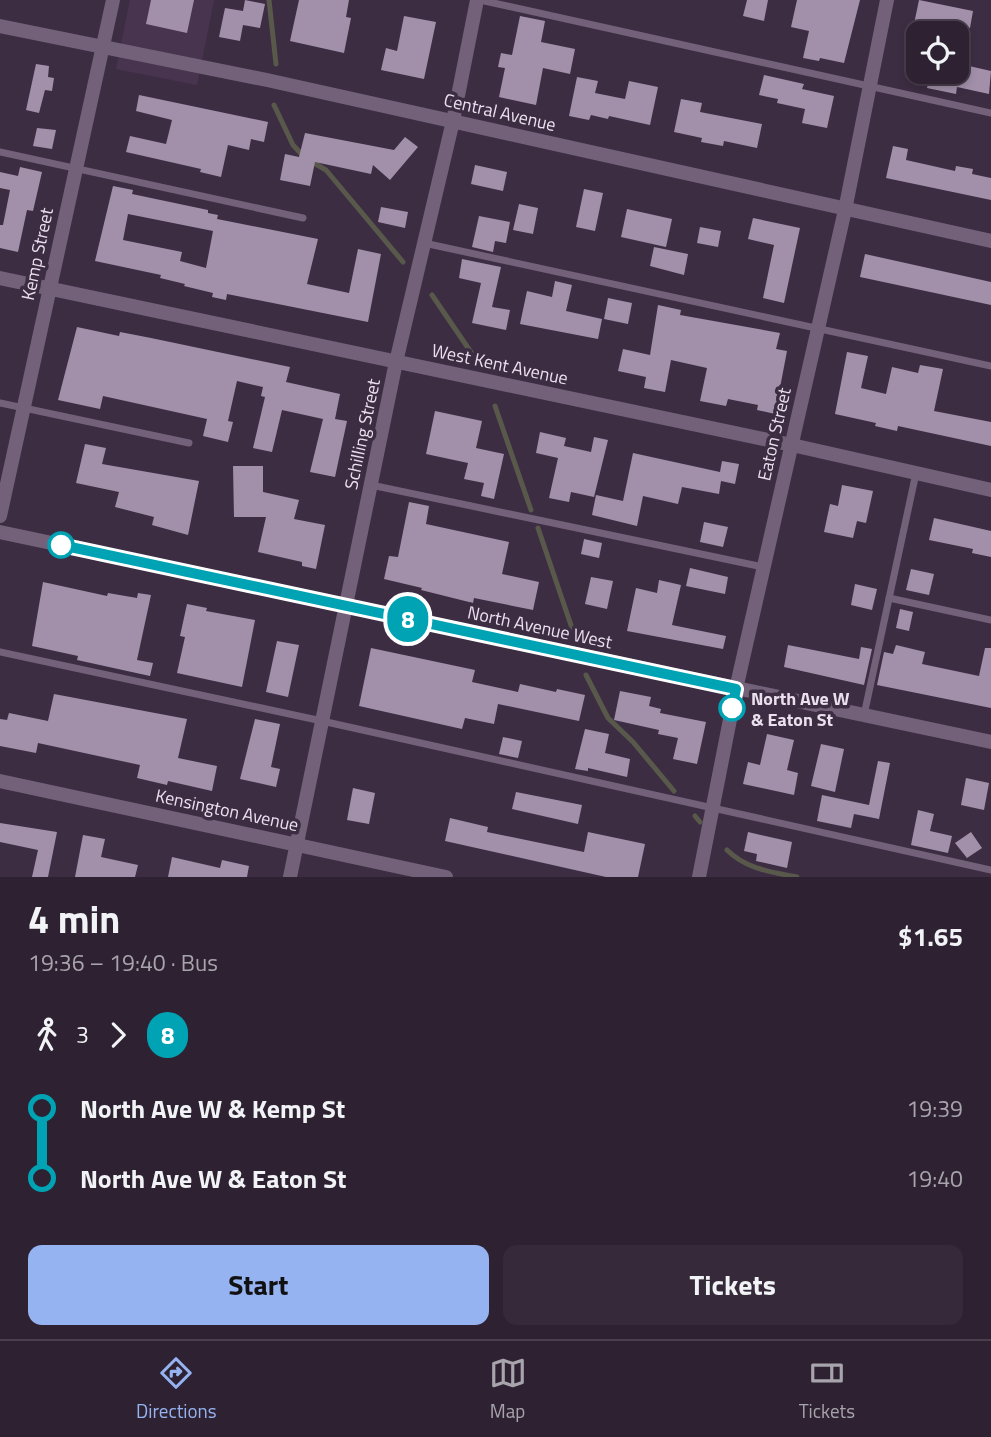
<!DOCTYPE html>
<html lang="en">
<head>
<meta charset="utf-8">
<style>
  body { margin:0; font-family:"Titillium Web",sans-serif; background:#362a3a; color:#f1f3f6; height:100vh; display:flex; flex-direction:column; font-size:26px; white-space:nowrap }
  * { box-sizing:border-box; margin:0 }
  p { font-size:23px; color:#a7a4ac }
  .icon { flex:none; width:38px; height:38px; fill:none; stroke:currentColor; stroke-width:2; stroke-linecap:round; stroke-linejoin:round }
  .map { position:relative; height:877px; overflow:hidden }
  .drawer { display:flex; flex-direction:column; background:#2e2232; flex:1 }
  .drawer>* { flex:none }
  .badge { padding:0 14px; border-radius:23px; font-size:24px; line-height:46px }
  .controls { position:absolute; left:906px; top:21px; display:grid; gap:14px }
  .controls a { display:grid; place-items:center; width:63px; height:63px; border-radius:14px; background:#2e2232; box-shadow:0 4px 10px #0003,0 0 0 2px #493f4d; font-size:35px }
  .map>.badge { position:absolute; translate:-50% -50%; box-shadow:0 0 0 4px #fff }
  .legs { display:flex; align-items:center; gap:10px; height:77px; padding:0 28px; font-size:23px }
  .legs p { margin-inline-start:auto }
  .summary { display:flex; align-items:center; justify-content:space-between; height:119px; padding:0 28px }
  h1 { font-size:38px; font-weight:700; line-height:52px }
  .cta { display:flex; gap:14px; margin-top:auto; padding:14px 28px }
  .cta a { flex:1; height:80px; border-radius:14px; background:#95b2f1; color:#111; font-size:28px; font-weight:700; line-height:80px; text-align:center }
  .cta a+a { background:#362a3a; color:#f1f3f6 }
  ul { padding:0 28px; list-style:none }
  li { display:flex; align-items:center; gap:24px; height:70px; font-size:26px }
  li i { display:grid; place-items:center; width:10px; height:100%; margin:0 9px; background:currentColor }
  li i::after { content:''; width:18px; height:18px; margin:-9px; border:5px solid; border-radius:50%; background:#2e2232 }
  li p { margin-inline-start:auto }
  li:first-child i { background:linear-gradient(#0000 50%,currentColor 0) }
  li:last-child i { background:linear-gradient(currentColor 50%,#0000 0) }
  .tab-bar { display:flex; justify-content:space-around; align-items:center; height:98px; border-top:2px solid #493f4d; background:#2e2232; font-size:19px; color:#a7a4ac }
  .tab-bar a { display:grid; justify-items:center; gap:4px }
  .tab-bar .selected { color:#95b2f1 }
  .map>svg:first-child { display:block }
  .built { fill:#48344f }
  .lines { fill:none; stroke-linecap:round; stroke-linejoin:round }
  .stream { stroke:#58594b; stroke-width:5 }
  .building { fill:#a290aa; fill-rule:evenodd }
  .service { stroke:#726179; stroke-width:7 }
  .minor { stroke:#726179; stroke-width:14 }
  .line-1-casing { stroke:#fff; stroke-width:16 }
  .line-1 { stroke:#00a3b4; stroke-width:10 }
  .stop-1-dot { fill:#fff; stroke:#00a3b4; stroke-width:3.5 }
  .labels { text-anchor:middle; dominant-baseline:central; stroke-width:7; stroke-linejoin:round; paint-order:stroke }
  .street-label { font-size:18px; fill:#eae0ee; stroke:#3d2d43 }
  .stop-label { font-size:18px; font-weight:bold; fill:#eae0ee; stroke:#3d2d43; text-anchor:start }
</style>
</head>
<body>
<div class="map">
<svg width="991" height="877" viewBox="0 0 991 877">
  <rect width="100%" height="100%" fill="#3d2d43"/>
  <!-- built -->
  <polygon class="built" points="130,0 214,0 197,85 116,69"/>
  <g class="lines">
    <!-- stream -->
    <g class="stream">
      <polyline points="269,0 276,64"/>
      <polyline points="274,105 293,145 305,158 326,170 403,262"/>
      <polyline points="432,295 479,364"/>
      <polyline points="495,406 531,510"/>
      <polyline points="538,528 575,637"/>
      <polyline points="586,675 608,718 633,742 674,791"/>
      <polyline points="695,816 700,822"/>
      <path d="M 727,850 C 746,869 771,872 797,877"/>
    </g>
  </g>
  <!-- building -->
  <g class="building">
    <polygon points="151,0 194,0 187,33 146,24"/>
    <polygon points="245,0 265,4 260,28 243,25 240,41 219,37 225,8 243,11"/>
    <polygon points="299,0 349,0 346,17 351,18 344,53 290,41"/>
    <polygon points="747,0 768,0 764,21 743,16"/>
    <polygon points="797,0 860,0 844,63 820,58 819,61 803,58 809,31 791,27"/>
    <polygon points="919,0 973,11 970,28 948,23 946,30 914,24"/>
    <polygon points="404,16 436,22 424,79 381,70 386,48 397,51"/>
    <polygon points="520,16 545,21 541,42 575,49 570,74 543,68 536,105 499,97 505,68 498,67 501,53 512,55"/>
    <polygon points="36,64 49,66 48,77 54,78 52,91 45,90 39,113 26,110"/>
    <polygon points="969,66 991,71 989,94 957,87 956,94 927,88 931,72 957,72 957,69 968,72"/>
    <polygon points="764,75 804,84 802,89 834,96 827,128 802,123 805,109 777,103 778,99 759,95"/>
    <polygon points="577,77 598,81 595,93 625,99 629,81 658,87 650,125 609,116 608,119 591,115 589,120 569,116"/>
    <polygon points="139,95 268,122 264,142 251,139 249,150 228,145 221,177 200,172 201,169 126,152 130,136 166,144 172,120 136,111"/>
    <polygon points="681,99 702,103 700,112 762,124 757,148 724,141 723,146 701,142 702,138 674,132"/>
    <polygon points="37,128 56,130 52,149 33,146"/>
    <polygon points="305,133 394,150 405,137 418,147 390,180 373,165 371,174 315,162 310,186 280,180 285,154 299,157"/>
    <polygon points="893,146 908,149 906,160 955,171 956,166 973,169 972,174 991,178 991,200 886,178"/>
    <polygon points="475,165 507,172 503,191 471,184"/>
    <polygon points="20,167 42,172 33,211 27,210 18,252 0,248 0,225 3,225 10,190 0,188 0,172 18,176"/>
    <path d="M 113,186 L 133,190 L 132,194 L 208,210 L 208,213 L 218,215 L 217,219 L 318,239 L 307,284 L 349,293 L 358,249 L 381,254 L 368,322 L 227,294 L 226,300 L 212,297 L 213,293 L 184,286 L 185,284 L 160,278 L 161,275 L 95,261 ZM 128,214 L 213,231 L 206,268 L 180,261 L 182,252 L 123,240 Z"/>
    <polygon points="584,189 603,193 595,231 576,227"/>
    <polygon points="519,204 538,208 533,234 513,230"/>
    <polygon points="381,207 408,212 405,228 378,222"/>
    <polygon points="627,209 672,219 666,247 621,237"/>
    <polygon points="479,216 510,222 506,243 495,241 493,252 472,247"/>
    <polygon points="753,218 800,228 784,303 763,298 774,245 748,239"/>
    <polygon points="700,227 721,231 718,247 697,243"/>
    <polygon points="654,247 688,254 684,275 650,266"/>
    <polygon points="865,254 991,282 991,305 860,277"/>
    <polygon points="462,259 501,267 492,307 510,310 506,330 472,323 481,283 459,278"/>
    <polygon points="555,281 572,285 566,311 602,319 598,339 520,324 527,291 552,297"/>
    <polygon points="608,298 632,303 628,324 604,319"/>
    <polygon points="658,305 681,310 680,315 780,333 776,349 787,351 775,414 757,410 758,405 728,399 726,406 700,401 707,368 671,360 665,392 644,388 646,377 618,371 623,349 650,355"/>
    <polygon points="77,327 119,336 120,332 151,338 290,367 286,382 340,394 335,419 347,421 335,477 310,472 323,419 282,410 272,452 253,448 265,397 261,396 263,387 237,381 228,421 233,422 228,442 203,436 207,419 103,396 100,409 58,400"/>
    <polygon points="847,352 868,356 861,388 886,394 892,367 918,373 920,365 943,369 934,411 991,422 991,446 898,426 897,431 875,426 876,423 835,414"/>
    <polygon points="435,411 482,421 476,448 504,454 494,499 481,496 484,483 464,479 468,463 426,454"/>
    <polygon points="540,432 566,438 564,446 591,452 594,437 608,440 594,497 571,492 569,502 549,498 558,458 536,453"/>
    <polygon points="85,444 106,448 102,464 199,481 188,535 152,525 154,517 115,507 119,492 76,483"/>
    <polygon points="633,453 720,472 722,461 739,464 735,484 721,481 719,494 682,487 678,504 643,496 637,526 592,515 596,495 623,501"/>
    <polygon points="233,466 263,466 263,492 299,500 294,519 325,525 316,569 302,566 302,562 258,552 266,517 234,517"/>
    <polygon points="842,485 873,491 866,523 857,521 853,538 824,532 830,504 838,506"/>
    <polygon points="409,502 429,506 426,524 509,542 502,574 539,582 533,610 474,598 473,603 421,590 422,588 384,579 389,556 398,557"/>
    <polygon points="934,518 991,531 991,557 972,553 973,549 929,540"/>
    <polygon points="704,522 728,527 723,547 700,542"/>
    <polygon points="584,539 602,543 599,558 581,554"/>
    <polygon points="690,568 728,577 725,594 686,586"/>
    <polygon points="911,569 934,574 929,595 906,590"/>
    <polygon points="591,577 613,581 607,609 585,604"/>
    <polygon points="659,580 681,585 672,625 726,636 723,649 627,631 636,588 657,593"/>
    <polygon points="43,582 107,596 108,593 137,598 138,593 151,595 137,660 153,663 150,676 77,660 78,656 32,646"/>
    <polygon points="855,584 877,589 872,610 851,605"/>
    <polygon points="187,604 207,608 206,611 255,620 242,687 177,673 185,637 180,636"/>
    <polygon points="900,609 913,612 909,631 896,628"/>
    <polygon points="277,641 299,645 288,697 266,692"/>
    <polygon points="788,645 859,659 861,647 872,649 864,685 784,667"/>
    <polygon points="896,645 925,652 922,664 979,676 985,648 991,648 991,708 877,685 884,652 893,654"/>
    <polygon points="371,648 475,670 472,682 518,692 520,684 556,692 557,689 585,695 579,721 498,704 494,724 465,718 462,729 359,706"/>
    <polygon points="620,691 651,697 649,706 661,709 660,713 706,722 697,764 673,759 678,738 658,734 659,730 614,720"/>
    <polygon points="54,694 187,719 178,758 217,766 212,791 168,781 167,785 137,778 140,765 112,759 38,743 36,753 0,746 0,719 7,720 9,713 48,721"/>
    <polygon points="255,719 280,724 271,767 280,769 276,787 240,779"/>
    <polygon points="585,729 609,734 605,753 630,759 627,777 588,768 588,771 575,769"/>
    <polygon points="767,734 794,740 787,770 798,773 794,795 743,784 748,762 760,765"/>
    <polygon points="503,737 522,741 518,758 499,754"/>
    <polygon points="821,744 844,749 835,792 811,786"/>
    <polygon points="878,761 890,763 879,819 854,814 851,828 817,821 822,795 869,805"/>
    <polygon points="966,778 989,783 984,810 961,805"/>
    <polygon points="353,788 375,793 369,824 347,820"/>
    <polygon points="516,792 582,805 578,824 512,809"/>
    <polygon points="918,810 934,814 930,831 952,836 948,853 911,845"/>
    <polygon points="450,818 488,827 487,832 584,852 588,832 645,844 638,877 606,877 445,841"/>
    <polygon points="0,823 57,832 48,877 32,877 38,850 0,842"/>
    <polygon points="748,832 792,842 787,868 756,861 757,854 744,851"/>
    <polygon points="971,832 982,848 967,858 955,843"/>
    <polygon points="83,835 105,839 101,857 138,865 135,877 75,877"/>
    <polygon points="172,857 220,868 222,860 249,866 247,877 168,877"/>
  </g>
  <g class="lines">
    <!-- service -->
    <g class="service">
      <polyline points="480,0 991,113"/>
      <polyline points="0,152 303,218"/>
      <polyline points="424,243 991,366"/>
      <polyline points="0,403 189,443"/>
      <polyline points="371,485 763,567"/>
      <polyline points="889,598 991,620"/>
      <polyline points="0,652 322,721 991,870"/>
      <polyline points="864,715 916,473"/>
    </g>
    <!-- minor -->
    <g class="minor">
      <polyline points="0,26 267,80 991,241"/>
      <polyline points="0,278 792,445 991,490"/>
      <polyline points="0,516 113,0"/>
      <polyline points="0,532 991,742"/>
      <polyline points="0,781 446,877"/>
      <polyline points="290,877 396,362 453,121 477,0"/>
      <polyline points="699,877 736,689 845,210 887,0"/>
    </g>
  </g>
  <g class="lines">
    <!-- line-1 casing -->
    <g class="line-1-casing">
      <polyline id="line-1" points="61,545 736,689 732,708"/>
    </g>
    <!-- line-1 -->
    <use href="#line-1" class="line-1"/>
  </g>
  <!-- markers -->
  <g class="stop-1-dot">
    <circle cx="61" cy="545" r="12"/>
    <circle cx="732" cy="708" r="12"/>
  </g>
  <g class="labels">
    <!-- street labels -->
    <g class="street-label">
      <text transform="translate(500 112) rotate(13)">Central Avenue</text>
      <text transform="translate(37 254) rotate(-78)">Kemp Street</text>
      <text transform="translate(500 364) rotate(12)">West Kent Avenue</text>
      <text transform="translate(362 434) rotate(-78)">Schilling Street</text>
      <text transform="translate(774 434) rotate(-77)">Eaton Street</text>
      <text transform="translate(540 627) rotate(12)">North Avenue West</text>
      <text transform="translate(227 810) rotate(12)">Kensington Avenue</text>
    </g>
    <!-- stop labels -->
    <g class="stop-label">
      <text x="751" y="698">North Ave W<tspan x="751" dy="21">&amp; Eaton St</tspan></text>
    </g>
  </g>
</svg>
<div class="controls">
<a><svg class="icon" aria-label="locate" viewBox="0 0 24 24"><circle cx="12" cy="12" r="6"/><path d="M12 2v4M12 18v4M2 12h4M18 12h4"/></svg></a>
</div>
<b class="badge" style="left:408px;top:619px;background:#00a3b4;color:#fff">8</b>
</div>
<section class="drawer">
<div class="summary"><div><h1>4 min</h1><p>19:36 – 19:40 · Bus</p></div><b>$1.65</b></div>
<div class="legs"><svg class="icon" aria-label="walk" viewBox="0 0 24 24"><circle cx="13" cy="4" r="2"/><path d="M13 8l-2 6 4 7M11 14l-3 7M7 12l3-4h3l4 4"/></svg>3<svg class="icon" aria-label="forward" viewBox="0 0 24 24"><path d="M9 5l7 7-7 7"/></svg><b class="badge" style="background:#00a3b4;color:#fff">8</b></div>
<ul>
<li><i style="color:#00a3b4"></i><b>North Ave W &amp; Kemp St</b><p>19:39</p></li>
<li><i style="color:#00a3b4"></i><b>North Ave W &amp; Eaton St</b><p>19:40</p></li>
</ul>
<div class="cta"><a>Start</a><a>Tickets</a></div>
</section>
<nav class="tab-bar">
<a class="selected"><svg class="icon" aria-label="directions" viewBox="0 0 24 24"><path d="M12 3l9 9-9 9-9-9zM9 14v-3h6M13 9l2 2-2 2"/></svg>Directions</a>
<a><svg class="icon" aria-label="map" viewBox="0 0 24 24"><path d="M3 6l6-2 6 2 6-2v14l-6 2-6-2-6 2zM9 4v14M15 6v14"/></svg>Map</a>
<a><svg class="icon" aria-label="tickets" viewBox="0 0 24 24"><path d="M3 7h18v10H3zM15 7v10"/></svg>Tickets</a>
</nav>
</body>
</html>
